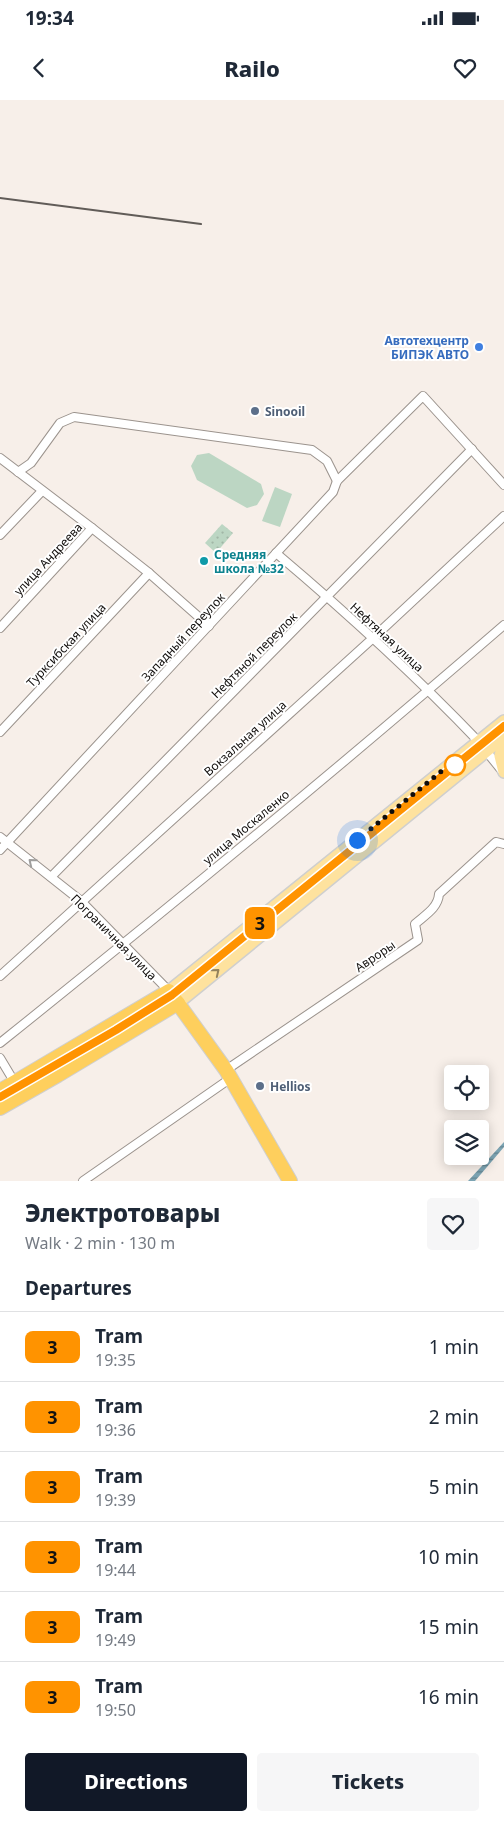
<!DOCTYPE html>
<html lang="en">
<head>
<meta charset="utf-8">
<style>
  body { margin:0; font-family:"Noto Sans",sans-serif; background:#f6f6f7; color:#1f2937; height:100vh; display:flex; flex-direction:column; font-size:19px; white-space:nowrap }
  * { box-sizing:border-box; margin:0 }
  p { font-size:16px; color:#747a83 }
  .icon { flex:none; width:28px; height:28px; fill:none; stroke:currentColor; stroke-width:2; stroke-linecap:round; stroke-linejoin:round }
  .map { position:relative; height:1081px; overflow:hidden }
  .drawer { display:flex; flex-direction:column; background:#fff; flex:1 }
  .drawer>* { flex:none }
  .badge { padding:0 10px; border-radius:8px; font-size:18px; line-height:32px }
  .tools { position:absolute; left:444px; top:965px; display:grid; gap:10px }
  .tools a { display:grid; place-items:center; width:45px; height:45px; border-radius:5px; background:#fff; box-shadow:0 2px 12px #0003; font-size:25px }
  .you { position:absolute; width:25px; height:25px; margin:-12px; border:4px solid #fff; border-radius:50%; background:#1a73e8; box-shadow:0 0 0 8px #1a73e833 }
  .map>.badge { position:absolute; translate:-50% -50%; box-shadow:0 0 0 2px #fff }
  h2 { padding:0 25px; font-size:19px; line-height:45px }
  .round { display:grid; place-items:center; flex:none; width:52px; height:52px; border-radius:5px; background:#f6f6f7 }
  .head { display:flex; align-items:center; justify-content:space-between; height:85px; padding:0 25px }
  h1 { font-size:24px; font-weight:800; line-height:38px }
  .button { display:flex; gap:10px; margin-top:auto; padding:10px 25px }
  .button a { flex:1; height:58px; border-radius:5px; background:#111827; color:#fff; font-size:20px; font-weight:800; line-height:58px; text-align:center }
  .button a+a { background:#f6f6f7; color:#1f2937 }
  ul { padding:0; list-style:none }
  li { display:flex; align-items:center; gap:15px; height:70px; padding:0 25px; border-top:1px solid #e0e1e3 }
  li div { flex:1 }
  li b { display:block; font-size:19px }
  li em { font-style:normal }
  li .badge { min-width:55px; font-weight:700; text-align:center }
  .status { display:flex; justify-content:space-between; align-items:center; height:35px; padding:0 25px; background:#fff; direction:ltr }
  .status svg { height:14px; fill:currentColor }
  header { display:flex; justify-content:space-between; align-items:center; height:65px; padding:0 25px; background:#fff; font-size:22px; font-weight:800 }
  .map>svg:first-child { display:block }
  .grass { fill:url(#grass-dots) }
  .park { fill:#bcd6c3 }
  .water { fill:url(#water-rules) }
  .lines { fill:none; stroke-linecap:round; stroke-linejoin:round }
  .street-casing { stroke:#9b938d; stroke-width:10 }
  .primary-casing { stroke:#cfcfce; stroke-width:14 }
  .highway-casing { stroke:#cfcfce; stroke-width:16 }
  .street { stroke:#fff; stroke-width:8 }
  .primary { stroke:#fee29e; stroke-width:11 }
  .highway { stroke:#fecf5d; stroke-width:14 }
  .tram { stroke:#615c58; stroke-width:1 }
  .rail { stroke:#615c58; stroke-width:2 }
  .oneway { stroke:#9f9e9d }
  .oneway2 { stroke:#93825c }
  .line-casing { stroke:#fff; stroke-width:11 }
  .line { stroke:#ff9300; stroke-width:8 }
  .walk { stroke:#100d0b; stroke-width:5; stroke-dasharray:0 9 }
  .shop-dot { fill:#3f7fe0; stroke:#fff; stroke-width:2 }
  .service-dot { fill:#5c6f8a; stroke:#fff; stroke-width:2 }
  .culture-dot { fill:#0f9aa8; stroke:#fff; stroke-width:2 }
  .stop-dot { fill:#fff; stroke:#ff9300; stroke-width:2.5 }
  .labels { text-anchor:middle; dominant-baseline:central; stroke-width:4; stroke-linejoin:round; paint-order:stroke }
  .shop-label { font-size:12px; font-weight:bold; fill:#366cbe; stroke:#fff; text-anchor:end }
  .service-label { font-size:12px; font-weight:bold; fill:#4e5e75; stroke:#fff; text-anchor:start }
  .culture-label { font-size:12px; font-weight:bold; fill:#0d838f; stroke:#fff; text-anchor:start }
  .street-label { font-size:12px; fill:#100d0b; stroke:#fff }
</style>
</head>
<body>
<div class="status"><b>19:34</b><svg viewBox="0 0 49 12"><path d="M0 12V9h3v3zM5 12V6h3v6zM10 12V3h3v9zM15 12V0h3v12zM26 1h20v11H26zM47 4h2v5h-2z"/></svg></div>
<header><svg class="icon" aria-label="back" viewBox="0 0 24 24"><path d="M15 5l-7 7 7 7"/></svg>Railo<svg class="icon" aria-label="heart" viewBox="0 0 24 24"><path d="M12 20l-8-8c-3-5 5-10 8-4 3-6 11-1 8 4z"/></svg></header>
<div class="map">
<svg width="504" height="1081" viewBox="0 0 504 1081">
  <defs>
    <pattern id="grass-dots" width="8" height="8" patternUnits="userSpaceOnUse" patternTransform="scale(1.25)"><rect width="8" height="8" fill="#bcd6c3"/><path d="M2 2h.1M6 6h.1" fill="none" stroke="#a1b6a6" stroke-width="1.8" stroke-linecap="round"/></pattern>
    <pattern id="water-rules" width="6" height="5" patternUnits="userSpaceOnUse" patternTransform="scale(1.25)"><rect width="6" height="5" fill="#7ca4b3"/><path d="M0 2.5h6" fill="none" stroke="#648490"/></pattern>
  </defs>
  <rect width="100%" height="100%" fill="#f7efe9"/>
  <!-- grass -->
  <polygon class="grass" points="222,424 233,433 216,453 205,443"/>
  <!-- park -->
  <g class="park">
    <polygon points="209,353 261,384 264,394 257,405 247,408 197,380 191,366 197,355"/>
    <polygon points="275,387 292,394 280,427 262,421"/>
  </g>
  <!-- water -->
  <polygon class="water" points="504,1042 504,1047 475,1081 468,1081"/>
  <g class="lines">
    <!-- street casing -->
    <g class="street-casing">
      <g id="street">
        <polyline points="0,358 92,428 149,473 209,526"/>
        <polyline points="18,372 31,363 60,323 74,317 312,350 327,361 337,381"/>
        <polyline points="0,435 42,391"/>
        <path d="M 276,453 C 347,513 415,575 479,642"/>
        <polyline points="0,528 92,428"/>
        <polyline points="0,632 149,473"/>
        <polyline points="486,651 503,672"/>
        <polyline points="0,737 81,801 169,891"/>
        <polyline points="0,750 333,392 337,381 423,296 504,385"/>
        <polyline points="51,777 472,349"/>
        <polyline points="0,876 372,539 504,416"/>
        <path d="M 0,943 C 170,807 339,668 504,525"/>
        <polyline points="0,958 15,983"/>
        <path d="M 226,970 L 418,840 L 415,824 C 425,815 438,808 439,794 L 496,742 L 504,744"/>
        <polyline points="83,1081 231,978"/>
      </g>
    </g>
    <!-- primary casing -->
    <g class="primary-casing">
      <g id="primary">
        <polyline points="504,637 500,656 504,672"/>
        <polyline points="169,891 504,621"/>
        <polyline points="178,903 504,637"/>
      </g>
    </g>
    <!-- highway casing -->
    <g class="highway-casing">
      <g id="highway">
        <polyline points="0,991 169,891 226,970 290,1081"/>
        <polyline points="0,1008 58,975 178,903"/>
      </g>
    </g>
    <!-- street -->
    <use href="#street" class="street"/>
    <!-- primary -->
    <use href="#primary" class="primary"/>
    <!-- highway -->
    <use href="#highway" class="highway"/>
    <!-- tram -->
    <polyline class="tram" points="0,997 116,930 172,895 504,626"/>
    <!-- rail -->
    <polyline class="rail" points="0,98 201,124"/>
  </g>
  <!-- one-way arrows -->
  <defs><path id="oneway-chevron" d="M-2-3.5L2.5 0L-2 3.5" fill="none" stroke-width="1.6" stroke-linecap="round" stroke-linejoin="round" transform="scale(1.25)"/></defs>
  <use class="oneway" href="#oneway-chevron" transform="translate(32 762) rotate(-141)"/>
  <use class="oneway2" href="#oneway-chevron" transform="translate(216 872) rotate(-39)"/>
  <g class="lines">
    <!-- line casing -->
    <g class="line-casing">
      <polyline id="line" points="0,997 116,930 172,895 504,626"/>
    </g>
    <!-- line -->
    <use href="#line" class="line"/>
    <!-- walk -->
    <polyline class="walk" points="357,740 448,666 455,665"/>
  </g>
  <!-- markers -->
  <circle class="shop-dot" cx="479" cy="247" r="5"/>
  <g class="service-dot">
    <circle cx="255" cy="311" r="5"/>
    <circle cx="260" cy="986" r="5"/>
  </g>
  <circle class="culture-dot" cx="204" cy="461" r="5"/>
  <circle class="stop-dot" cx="455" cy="665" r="10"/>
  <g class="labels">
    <!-- shop labels -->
    <g class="shop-label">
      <text x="469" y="240">Автотехцентр<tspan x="469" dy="14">БИПЭК АВТО</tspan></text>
    </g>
    <!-- service labels -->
    <g class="service-label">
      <text x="265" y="311">Sinooil</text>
      <text x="270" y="986">Hellios</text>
    </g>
    <!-- culture labels -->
    <g class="culture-label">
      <text x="214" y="454">Средняя<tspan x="214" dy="14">школа №32</tspan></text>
    </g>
    <!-- street labels -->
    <g class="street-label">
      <text transform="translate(48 459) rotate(-47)">улица Андреева</text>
      <text transform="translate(183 537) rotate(-47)">Западный переулок</text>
      <text transform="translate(387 537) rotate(43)">Нефтяная улица</text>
      <text transform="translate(66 545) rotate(-47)">Турксибская улица</text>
      <text transform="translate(254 555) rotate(-45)">Нефтяной переулок</text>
      <text transform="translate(245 638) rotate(-42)">Вокзальная улица</text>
      <text transform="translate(246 727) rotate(-40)">улица Москаленко</text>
      <text transform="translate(114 837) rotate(45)">Пограничная улица</text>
      <text transform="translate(375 856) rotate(-34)">Авроры</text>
    </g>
  </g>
</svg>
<div class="tools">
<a><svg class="icon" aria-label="locate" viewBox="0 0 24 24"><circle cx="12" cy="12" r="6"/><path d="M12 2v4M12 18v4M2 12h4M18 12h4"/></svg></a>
<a><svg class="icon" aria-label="layers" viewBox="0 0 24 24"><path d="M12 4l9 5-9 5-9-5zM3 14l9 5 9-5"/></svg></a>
</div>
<div class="you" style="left:357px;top:740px"></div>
<b class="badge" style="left:260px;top:823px;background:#ff9300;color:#111">3</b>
</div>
<section class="drawer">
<div class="head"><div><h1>Электротовары</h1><p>Walk · 2 min · 130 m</p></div><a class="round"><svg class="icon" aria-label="heart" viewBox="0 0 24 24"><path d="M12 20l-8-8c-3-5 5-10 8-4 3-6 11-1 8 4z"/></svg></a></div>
<h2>Departures</h2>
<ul>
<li><span class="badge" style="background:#ff9300;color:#111">3</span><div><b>Tram</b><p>19:35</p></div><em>1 min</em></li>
<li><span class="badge" style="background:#ff9300;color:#111">3</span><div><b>Tram</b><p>19:36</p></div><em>2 min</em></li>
<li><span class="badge" style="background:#ff9300;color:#111">3</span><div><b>Tram</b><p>19:39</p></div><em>5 min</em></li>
<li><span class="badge" style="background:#ff9300;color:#111">3</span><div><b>Tram</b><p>19:44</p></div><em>10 min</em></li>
<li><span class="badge" style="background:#ff9300;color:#111">3</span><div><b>Tram</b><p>19:49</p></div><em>15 min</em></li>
<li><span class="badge" style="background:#ff9300;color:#111">3</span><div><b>Tram</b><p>19:50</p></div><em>16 min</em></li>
</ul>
<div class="button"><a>Directions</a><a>Tickets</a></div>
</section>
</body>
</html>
